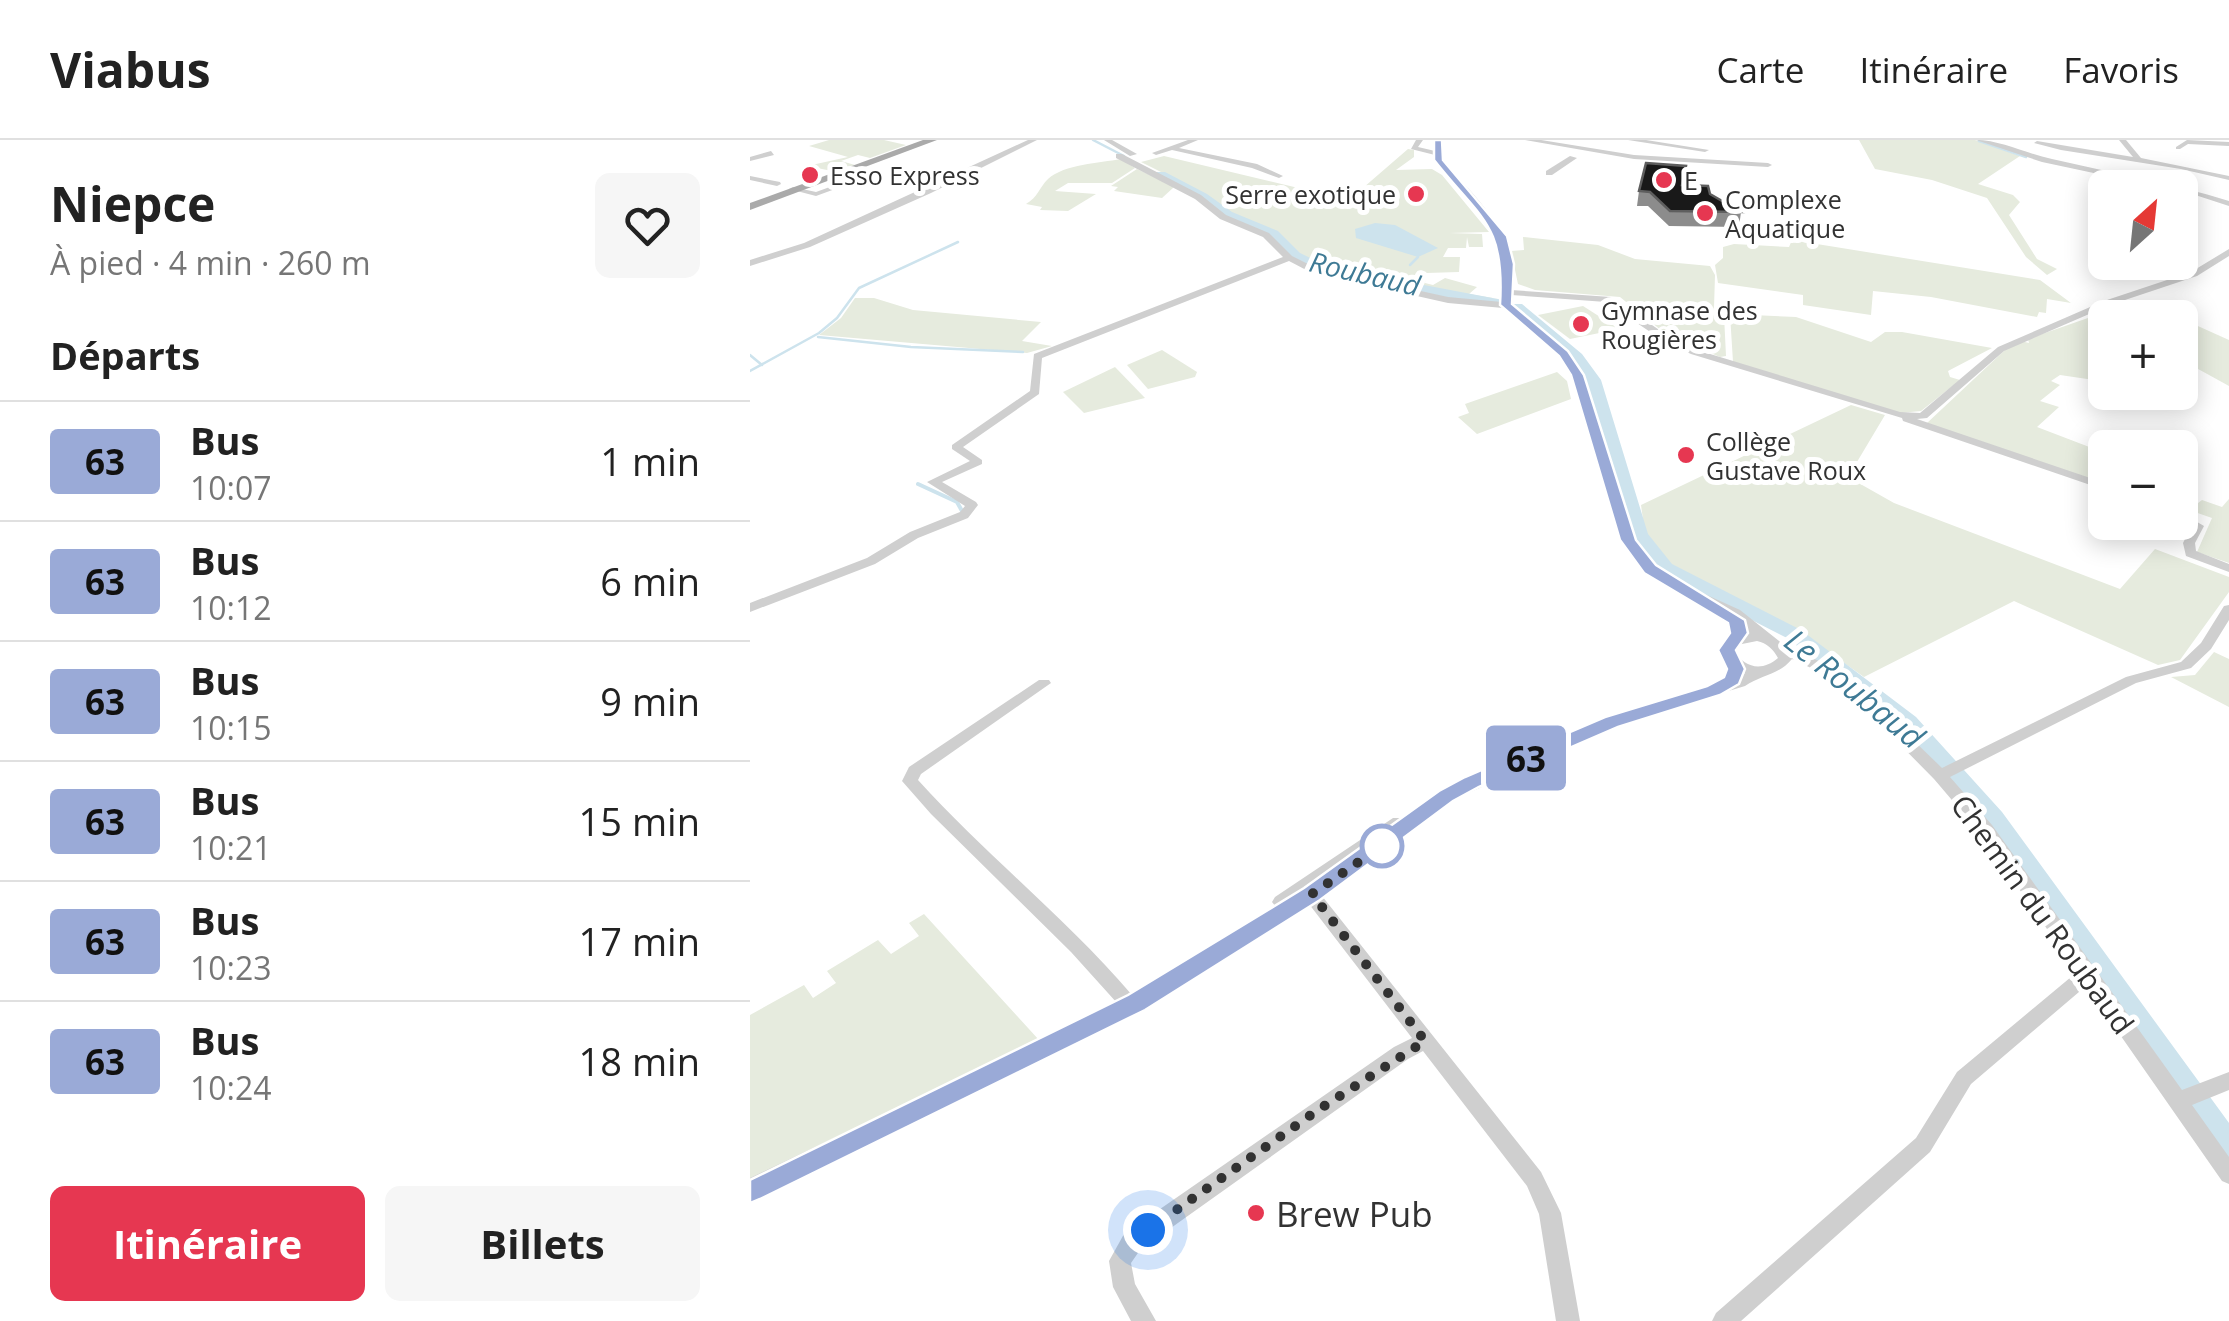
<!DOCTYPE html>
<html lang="fr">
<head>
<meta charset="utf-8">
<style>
  body { margin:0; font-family:"Open Sans",sans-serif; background:#f6f6f6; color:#222; height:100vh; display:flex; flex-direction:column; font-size:38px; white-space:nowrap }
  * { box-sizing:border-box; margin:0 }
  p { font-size:32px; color:#767676 }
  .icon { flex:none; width:55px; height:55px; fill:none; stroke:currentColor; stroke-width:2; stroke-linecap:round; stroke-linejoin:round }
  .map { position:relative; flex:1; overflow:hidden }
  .drawer { display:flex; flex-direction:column; background:#fff; width:750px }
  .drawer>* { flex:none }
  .badge { padding:0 20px; border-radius:8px; font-size:35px; line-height:65px }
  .needle { width:65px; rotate:27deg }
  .tools { position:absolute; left:1338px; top:30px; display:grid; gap:20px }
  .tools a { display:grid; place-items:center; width:110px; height:110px; border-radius:15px; background:#fff; box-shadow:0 5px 25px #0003; font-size:50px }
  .you { position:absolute; width:50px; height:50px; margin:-25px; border:8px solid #fff; border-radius:50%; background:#1a73e8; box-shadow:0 0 0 15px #1a73e833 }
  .map>.badge { position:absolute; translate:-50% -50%; box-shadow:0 0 0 5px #fff }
  h2 { padding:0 50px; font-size:38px; line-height:90px }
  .round { display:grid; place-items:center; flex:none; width:105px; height:105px; border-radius:15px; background:#f6f6f6 }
  .overview { display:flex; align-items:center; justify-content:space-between; height:170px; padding:0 50px }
  h1 { font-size:48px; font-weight:700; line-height:75px }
  .primary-button { display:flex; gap:20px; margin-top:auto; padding:20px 50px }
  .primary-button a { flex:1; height:115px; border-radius:15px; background:#e63751; color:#fff; font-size:40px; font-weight:700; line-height:115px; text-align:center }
  .primary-button a+a { background:#f6f6f6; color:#222 }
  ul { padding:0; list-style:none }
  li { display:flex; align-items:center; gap:30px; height:120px; padding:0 50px; border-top:2px solid #e0e0e0 }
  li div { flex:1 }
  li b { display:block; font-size:38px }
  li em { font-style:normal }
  li .badge { min-width:110px; font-weight:700; text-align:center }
  header { display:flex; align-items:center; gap:60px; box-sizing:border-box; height:140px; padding:0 50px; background:#fff; border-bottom:2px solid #e0e0e0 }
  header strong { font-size:48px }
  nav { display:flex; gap:55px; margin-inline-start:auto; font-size:35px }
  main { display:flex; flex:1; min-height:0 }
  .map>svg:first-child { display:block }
  .green { fill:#e6ebde }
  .water { fill:#cde3ed }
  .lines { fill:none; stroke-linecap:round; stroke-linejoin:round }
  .stream-far1 { stroke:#cde3ed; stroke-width:2.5 }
  .stream { stroke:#cde3ed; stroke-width:4 }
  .river { fill:#cde3ed; fill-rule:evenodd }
  .minor { fill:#cfcfcf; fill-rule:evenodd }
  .major { fill:#aaa; fill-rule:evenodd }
  .wall { fill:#8c8c8c }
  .building { fill:#191919; stroke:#5e5e5e; stroke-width:2.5 }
  .line { fill:#9aaad7; stroke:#fff; stroke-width:2.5 }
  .walk { stroke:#323232; stroke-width:10; stroke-dasharray:0 18 }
  .poi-dot { fill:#e63751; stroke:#fff; stroke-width:4 }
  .stop-dot { fill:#fff; stroke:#9aaad7; stroke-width:5 }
  .labels { text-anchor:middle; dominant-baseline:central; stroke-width:10; stroke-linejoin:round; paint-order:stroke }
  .far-poi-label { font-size:25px; fill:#323232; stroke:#fff; text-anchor:start }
  .far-water-label { font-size:28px; font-style:italic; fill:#3e7a95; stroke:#fff }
  .street-label { font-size:30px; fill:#323232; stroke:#fff }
  .water-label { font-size:32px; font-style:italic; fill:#3e7a95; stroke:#fff }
  .near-poi-label { font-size:35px; fill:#323232; stroke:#fff; text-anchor:start }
</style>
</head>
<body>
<header>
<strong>Viabus</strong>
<nav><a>Carte</a><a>Itinéraire</a><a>Favoris</a></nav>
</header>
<main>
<section class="drawer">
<div class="overview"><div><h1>Niepce</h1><p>À pied · 4 min · 260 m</p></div><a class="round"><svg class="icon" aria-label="heart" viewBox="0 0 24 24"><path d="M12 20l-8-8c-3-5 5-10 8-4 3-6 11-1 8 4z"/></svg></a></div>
<h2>Départs</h2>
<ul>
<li><span class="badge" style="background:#9aaad7;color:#111">63</span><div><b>Bus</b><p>10:07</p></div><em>1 min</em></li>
<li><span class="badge" style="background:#9aaad7;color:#111">63</span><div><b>Bus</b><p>10:12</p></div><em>6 min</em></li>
<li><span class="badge" style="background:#9aaad7;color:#111">63</span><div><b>Bus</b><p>10:15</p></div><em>9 min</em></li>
<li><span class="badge" style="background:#9aaad7;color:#111">63</span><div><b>Bus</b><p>10:21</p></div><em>15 min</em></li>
<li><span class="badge" style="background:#9aaad7;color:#111">63</span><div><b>Bus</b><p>10:23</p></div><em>17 min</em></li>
<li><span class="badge" style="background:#9aaad7;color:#111">63</span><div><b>Bus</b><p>10:24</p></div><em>18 min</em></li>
</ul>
<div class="primary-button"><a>Itinéraire</a><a>Billets</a></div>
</section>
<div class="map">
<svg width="1479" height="1181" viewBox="0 0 1479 1181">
  <rect width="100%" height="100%" fill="#fff"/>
  <!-- green -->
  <g class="green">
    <polygon points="79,0 134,0 156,5 120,18 108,15 91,21 105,25 82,31 57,26 98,17 59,6"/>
    <polygon points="1109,0 1225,0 1270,16 1228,44 1263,55 1270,62 1259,75 1287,119 1307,129 1297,135 1276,117 1237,58 1182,40 1125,29"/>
    <polygon points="658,9 664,10 664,17 646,30 682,29 692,35 739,92 699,93 732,94 733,107 719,107 717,97 716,108 698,108 693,117 710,117 709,132 676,133 675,143 683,145 695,138 727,147 719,154 749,159 700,154 583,130 550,116 521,90 482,74 457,55 391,22 414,16 599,60"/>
    <path d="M 371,19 L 385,28 L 362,43 L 318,43 L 305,51 L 346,54 L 318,71 L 290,70 L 292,67 L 276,64 C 288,57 289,48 298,39 C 315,24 349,23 371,19 Z"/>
    <polygon points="387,29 424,47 412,58 364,51 368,47 361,46"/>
    <polygon points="773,97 848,105 885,119 960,126 965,135 964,168 974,175 976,216 970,217 917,195 870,157 785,150 768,144 761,111 774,110"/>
    <polygon points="1042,100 1290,140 1321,163 1297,159 1296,173 1289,172 1287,177 1181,157 1123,151 1121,175 1053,165 1053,155 968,143 965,125 973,118 973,107 984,104 1039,107"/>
    <polygon points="105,158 124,158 163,170 291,182 272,201 302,206 277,213 69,195 91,178"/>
    <polygon points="833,166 869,189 820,199 788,175"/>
    <polygon points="980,174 1046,177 1121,202 1135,192 1152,192 1242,208 1198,231 1200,237 1210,240 1171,271 1150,273 983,222"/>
    <polygon points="1338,178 1355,186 1355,230 1344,240 1310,235 1301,241 1310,245 1290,261 1309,267 1287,287 1355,313 1355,346 1177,283 1256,209 1271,201 1279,203 1278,199"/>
    <polygon points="1430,178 1479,200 1479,246 1430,219"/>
    <polygon points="412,210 447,232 445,237 398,249 377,225"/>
    <polygon points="365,227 395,258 334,273 313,252"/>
    <polygon points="807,232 817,241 821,259 727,294 708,277 719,273 715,264"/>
    <polygon points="1101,265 1135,275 1098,337 1144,363 1370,449 1405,409 1479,437 1479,452 1430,520 1408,525 1264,461 1114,537 1043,487 938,439 922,427 895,394 891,365"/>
    <polygon points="1479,359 1479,423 1447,412 1462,378 1439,370 1452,360 1472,367"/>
    <polygon points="1464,512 1479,519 1479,567 1421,537 1445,535"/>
    <polygon points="174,774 289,900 0,1042 0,875 54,845 63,858 86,843 77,831 128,800 141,814 169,796 159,783"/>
  </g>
  <!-- water -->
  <polygon class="water" points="625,83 645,85 688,108 668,117 606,98 605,89"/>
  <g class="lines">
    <!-- stream-far1 -->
    <g class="stream-far1">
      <polyline points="343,0 374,16"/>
      <polyline points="1229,1 1276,17"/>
      <polyline points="660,125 668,117"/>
      <polyline points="68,197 161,207 273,212"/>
      <polyline points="0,215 12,225"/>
      <polyline points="0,231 69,193 87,178 109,148 208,102"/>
    </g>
    <!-- stream -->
    <polyline class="stream" points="168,344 207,362 212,371"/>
    <!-- river -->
    <g class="river">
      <polygon points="407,32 415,32 457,54 482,72 528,91 550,113 579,127 753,160 746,164 694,159 570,133 540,119 520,97 474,78 449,58 407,36"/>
      <polygon points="762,164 772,164 832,214 851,240 898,394 922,424 1051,490 1166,577 1252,672 1479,983 1479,1022 1468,1018 1234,684 1150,587 1037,498 908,432 880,395 835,240 822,220 762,170"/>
    </g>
    <!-- minor -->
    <g class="minor">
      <polygon points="278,0 287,0 181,53 60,107 0,126 0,120 54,103"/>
      <polygon points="354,0 362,0 387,14 380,16"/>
      <polygon points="438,0 448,0 429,8 507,24 533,36 529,38 502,28 422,10 406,15 402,13"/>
      <path d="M 666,0 L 673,0 L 668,7 L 685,11 L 686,0 L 692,0 L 692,20 C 729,61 764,89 761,150 L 861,157 L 921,198 L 947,210 L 1150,272 L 1170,273 L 1248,207 L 1354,161 L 1441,132 L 1479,109 L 1479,116 L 1447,136 L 1360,165 L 1254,211 L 1177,278 L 1167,279 L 1355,343 L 1355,350 L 1153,281 L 1152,278 L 941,214 L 915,202 L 856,162 L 761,155 L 759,163 L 817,211 L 833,235 L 878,385 L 892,413 L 926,441 L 990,470 L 1034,505 L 1071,522 L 1126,564 L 1192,628 L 1376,537 L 1431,522 L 1451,503 L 1474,466 L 1479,465 L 1479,480 L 1461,509 L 1441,528 L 1386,543 L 1200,637 L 1242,685 L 1432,950 L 1479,932 L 1479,950 L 1442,965 L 1479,1017 L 1479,1044 L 1472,1041 L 1336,846 L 1221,944 L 1180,1012 L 991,1181 L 962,1181 L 966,1173 L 1166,998 L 1207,932 L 1327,832 L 1230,693 L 1184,639 L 1116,570 L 1061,528 L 1042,519 C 1029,535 1011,535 995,546 L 867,585 L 699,662 L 572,756 L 791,1032 L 811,1073 L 830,1181 L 806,1181 L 789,1074 L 777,1046 L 673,911 L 658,919 L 390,1110 L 381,1123 L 385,1144 L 406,1181 L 381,1181 L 363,1147 L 359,1121 L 374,1094 L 644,907 L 662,898 L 559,764 L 393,868 L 0,1059 L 0,1038 L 367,863 L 321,812 L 181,674 L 152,641 L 159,627 L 289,540 L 299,540 L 301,543 L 171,634 L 168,640 C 236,715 316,778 382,855 L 526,767 L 522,762 L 525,757 L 643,678 L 655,678 L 690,652 L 857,579 L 985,540 L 995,533 L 982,528 L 970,510 L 982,487 L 973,475 L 975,473 L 916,447 L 881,415 L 866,385 L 823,235 L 810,215 L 753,168 L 698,163 L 560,132 L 539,121 L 292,218 L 289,254 L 213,307 L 232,320 L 232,324 L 192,342 L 226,362 L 228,365 L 218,378 L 168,398 L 125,424 L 0,472 L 0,463 L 117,418 L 160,392 L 210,372 L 215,366 L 177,342 L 220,321 L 202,309 L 202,305 L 280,251 L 284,214 L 533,117 L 513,97 L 470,79 L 445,59 L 366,18 L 366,14 L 372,14 L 451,55 L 476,75 L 519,93 L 542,116 L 566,128 L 698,157 L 752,162 L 751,115 L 746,97 L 728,69 L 685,22 L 685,15 L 661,9 ZM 1007,501 C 1017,503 1023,509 1028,518 C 1012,532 994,528 984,510 L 987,505 Z"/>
      <polygon points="775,0 791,0 884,15 1018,23 1022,25 1018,27 884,19"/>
      <polygon points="878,0 896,0 959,10 955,12"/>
      <path d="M 1226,0 C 1251,0 1277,14 1302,19 C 1362,33 1421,43 1479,61 L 1479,66 L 1430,50 L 1430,48 L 1414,48 L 1292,22 Z"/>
      <polygon points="1369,0 1376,0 1391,18 1479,36 1479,40 1431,29 1311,10 1284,3 1287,1 1383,17"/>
      <polygon points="1437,0 1479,2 1479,6 1438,4 1430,9 1426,9 1426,7"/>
      <polygon points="21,11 24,15 0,21 0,17"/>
      <polygon points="820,16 827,18 802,35 796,35 796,31"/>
      <polygon points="87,30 105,33 107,41 66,56 39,49 43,47 66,52 99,40 99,36 87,34"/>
      <polygon points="0,36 30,42 31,44 27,46 0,40"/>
      <polygon points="1430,372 1454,386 1445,403 1446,411 1479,424 1479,432 1436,416 1433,403 1441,387 1430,381"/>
    </g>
    <!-- major -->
    <polygon class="major" points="173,0 187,0 0,70 0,63"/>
  </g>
  <!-- wall -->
  <polygon class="wall" points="933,45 960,54 991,72 989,87 919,86 898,66 887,66 889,51"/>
  <!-- building -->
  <polygon class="building" points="896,23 936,26 932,45 958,46 960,54 991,72 920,71 900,52 889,51"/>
  <!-- line -->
  <path class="line" d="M 684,0 L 692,0 L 693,20 L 757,96 L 764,124 L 762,164 L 818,211 L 834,235 L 886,400 L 906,425 L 995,480 L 998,493 L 986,510 L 995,529 L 989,544 L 970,555 L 868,587 L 729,647 L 703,661 L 570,760 L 395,870 L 10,1059 L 0,1063 L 0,1040 L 378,855 L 554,748 L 689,651 L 715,637 L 855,577 L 957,546 L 974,537 L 977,529 L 968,510 L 980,493 L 978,483 L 894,433 L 870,400 L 821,235 L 809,216 L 750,165 C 755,83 731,80 684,20 Z"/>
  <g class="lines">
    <!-- walk -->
    <polyline class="walk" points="398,1090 568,970 675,901 562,754 632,706"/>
  </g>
  <!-- markers -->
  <g class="poi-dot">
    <circle cx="60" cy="35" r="10"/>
    <circle cx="914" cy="40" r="10"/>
    <circle cx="666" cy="54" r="10"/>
    <circle cx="955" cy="73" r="10"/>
    <circle cx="831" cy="184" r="10"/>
    <circle cx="936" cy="315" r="10"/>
    <circle cx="506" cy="1073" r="10"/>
  </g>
  <circle class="stop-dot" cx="632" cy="706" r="20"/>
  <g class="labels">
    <!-- far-poi labels -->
    <g class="far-poi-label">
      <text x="80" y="35">Esso Express</text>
      <text x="934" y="40">E</text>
      <text x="646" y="54" text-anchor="end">Serre exotique</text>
      <text x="975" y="59">Complexe<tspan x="975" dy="29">Aquatique</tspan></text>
      <text x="851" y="170">Gymnase des<tspan x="851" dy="29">Rougières</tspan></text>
      <text x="956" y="301">Collège<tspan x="956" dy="29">Gustave Roux</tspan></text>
    </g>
    <!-- far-water labels -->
    <g class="far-water-label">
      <text transform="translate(615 133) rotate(13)">Roubaud</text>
    </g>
    <!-- street labels -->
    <g class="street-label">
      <text transform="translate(1293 774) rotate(54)">Chemin du Roubaud</text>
    </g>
    <!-- water labels -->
    <g class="water-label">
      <text transform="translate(1105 548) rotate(39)">Le Roubaud</text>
    </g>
    <!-- near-poi labels -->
    <g class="near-poi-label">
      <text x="526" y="1073">Brew Pub</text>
    </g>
  </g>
</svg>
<div class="tools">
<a><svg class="needle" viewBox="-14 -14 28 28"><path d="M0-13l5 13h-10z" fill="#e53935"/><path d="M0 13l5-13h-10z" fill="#767676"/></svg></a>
<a>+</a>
<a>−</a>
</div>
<div class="you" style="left:398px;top:1090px"></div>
<b class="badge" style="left:776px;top:618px;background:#9aaad7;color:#111">63</b>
</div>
</main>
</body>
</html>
